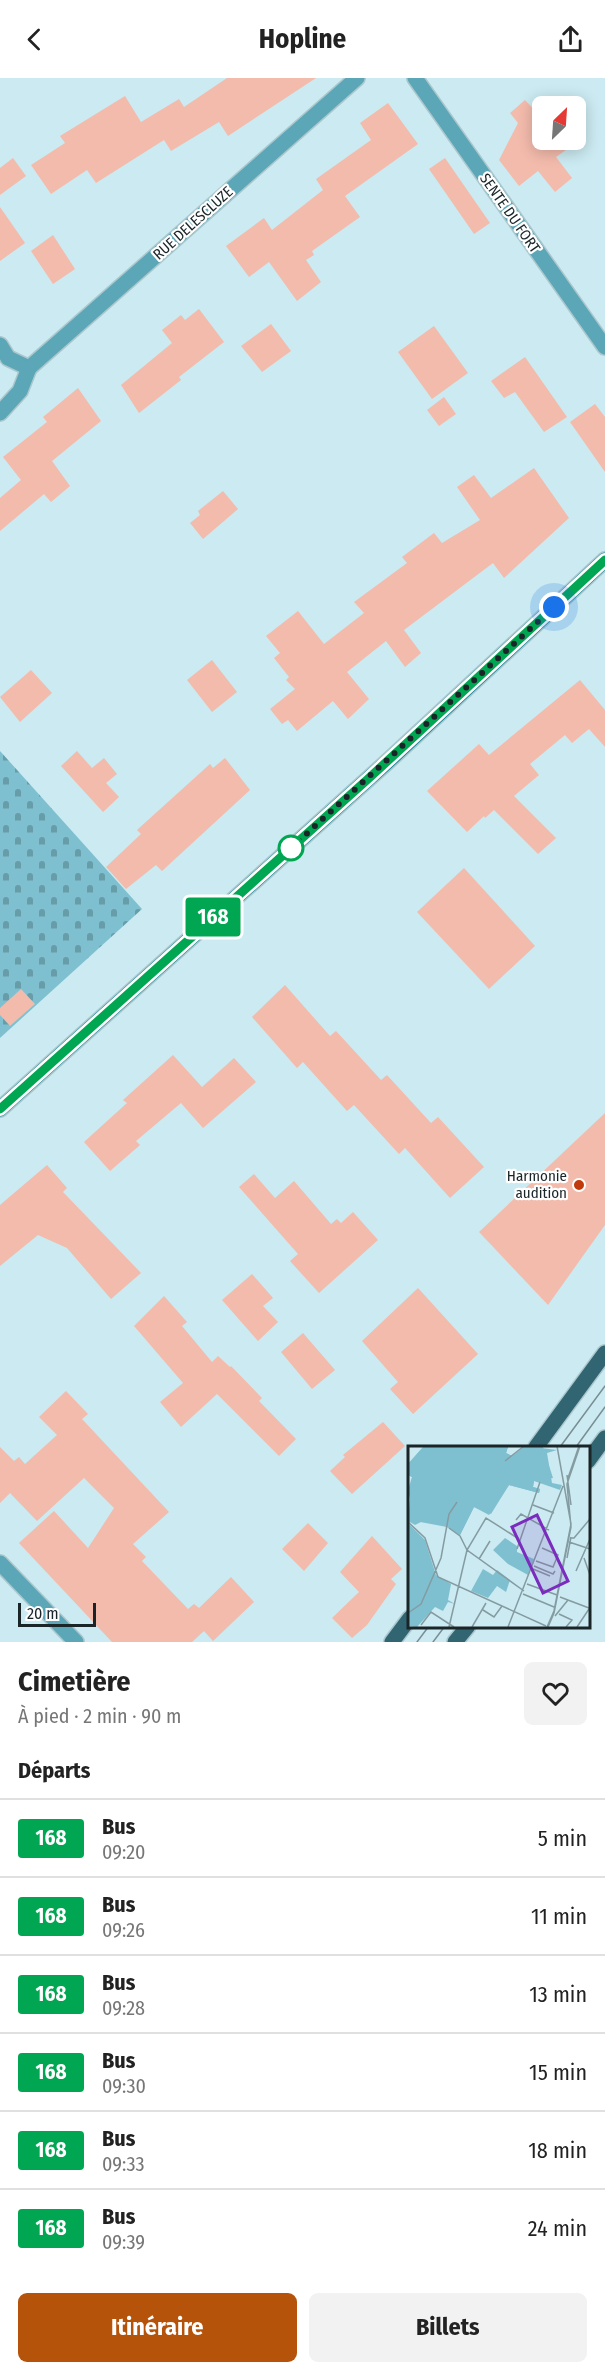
<!DOCTYPE html>
<html lang="fr">
<head>
<meta charset="utf-8">
<style>
  body { margin:0; font-family:"Fira Sans Condensed",sans-serif; background:#f2f2f2; color:#222; height:100vh; display:flex; flex-direction:column; font-size:22px; white-space:nowrap }
  * { box-sizing:border-box; margin:0 }
  p { font-size:20px; color:#767676 }
  .icon { flex:none; width:33px; height:33px; fill:none; stroke:currentColor; stroke-width:2; stroke-linecap:round; stroke-linejoin:round }
  .map { position:relative; height:1564px; overflow:hidden }
  .panel { display:flex; flex-direction:column; background:#fff; flex:1 }
  .panel>* { flex:none }
  .badge { padding:0 12px; border-radius:4px; font-size:21px; line-height:39px }
  .needle { width:39px; rotate:25deg }
  .fabs { position:absolute; left:532px; top:18px; display:grid; gap:12px }
  .fabs a { display:grid; place-items:center; width:54px; height:54px; border-radius:9px; background:#fff; box-shadow:0 3px 15px #0003; font-size:30px }
  .scale { position:absolute; left:18px; bottom:15px; width:78px; box-sizing:border-box; padding-left:6px; border:3px solid #1a2528; border-top:0; font-size:16px; line-height:21px; white-space:nowrap; color:#1a2528; -webkit-text-stroke:4px #fff; paint-order:stroke }
  .you { position:absolute; width:30px; height:30px; margin:-15px; border:4px solid #fff; border-radius:50%; background:#1a73e8; box-shadow:0 0 0 9px #1a73e833 }
  .map>.badge { position:absolute; translate:-50% -50%; box-shadow:0 0 0 3px #fff }
  h2 { padding:0 18px; font-size:22px; line-height:54px }
  .round { display:grid; place-items:center; flex:none; width:63px; height:63px; border-radius:9px; background:#f2f2f2 }
  .head { display:flex; align-items:center; justify-content:space-between; height:102px; padding:0 18px }
  h1 { font-size:28px; font-weight:700; line-height:45px }
  .cta { display:flex; gap:12px; margin-top:auto; padding:12px 18px }
  .cta a { flex:1; height:69px; border-radius:9px; background:#b45309; color:#fff; font-size:24px; font-weight:700; line-height:69px; text-align:center }
  .cta a+a { background:#f2f2f2; color:#222 }
  ul { padding:0; list-style:none }
  li { display:flex; align-items:center; gap:18px; height:78px; padding:0 18px; border-top:2px solid #e0e0e0 }
  li div { flex:1 }
  li b { display:block; font-size:22px }
  li em { font-style:normal }
  li .badge { min-width:66px; font-weight:700; text-align:center }
  header { display:flex; justify-content:space-between; align-items:center; height:78px; padding:0 18px; background:#fff; font-size:27px; font-weight:700 }
  .map>svg:first-child { display:block }
  .cemetery { fill:url(#cemetery-stones) }
  .building { fill:#f3bbac }
  .lines { fill:none; stroke-linecap:round; stroke-linejoin:round }
  .street-casing { stroke:#abc7cd; stroke-width:18 }
  .secondary-casing { stroke:#abc7cd; stroke-width:18 }
  .primary-casing { stroke:#abc7cd; stroke-width:18 }
  .street { stroke:#5ba6b7; stroke-width:15 }
  .secondary { stroke:#138397; stroke-width:15 }
  .primary { stroke:#306571; stroke-width:15 }
  .tram { stroke:#798e93; stroke-width:1.5 }
  .line-casing { stroke:#fff; stroke-width:14 }
  .line { stroke:#00a651; stroke-width:9 }
  .walk { stroke:#1a2528; stroke-width:6; stroke-dasharray:0 10.8 }
  .stop-dot { fill:#fff; stroke:#00a651; stroke-width:3 }
  .poi-dot { fill:#c2390b; stroke:#fff; stroke-width:2 }
  .labels { text-anchor:middle; dominant-baseline:central; stroke-width:4.5; stroke-linejoin:round; paint-order:stroke }
  .street-label { font-size:15px; fill:#1a2528; stroke:#fff }
  .poi-label { font-size:15px; fill:#1a2528; stroke:#fff; text-anchor:end }
  .inset-road { fill:none; stroke:#849ba1; stroke-width:1.5 }
  .view { fill:#7b2cbf; fill-opacity:0.15; stroke:#7b2cbf; stroke-width:3 }
  .inset-edge { fill:none; stroke:#1a2528; stroke-width:3 }
</style>
</head>
<body>
<header><svg class="icon" aria-label="back" viewBox="0 0 24 24"><path d="M15 5l-7 7 7 7"/></svg>Hopline<svg class="icon" aria-label="share" viewBox="0 0 24 24"><path d="M12 15V3M7 8l5-5 5 5M5 13v7h14v-7"/></svg></header>
<div class="map">
<svg width="605" height="1564" viewBox="0 0 605 1564">
  <defs>
    <pattern id="cemetery-stones" width="16" height="16" patternUnits="userSpaceOnUse" patternTransform="scale(1.5)"><rect width="16" height="16" fill="#7fc0d0"/><path d="M2 7V4a2 2 0 0 1 4 0v3zM10 15v-3a2 2 0 0 1 4 0v3z" fill="#679ca9"/></pattern>
  </defs>
  <rect width="100%" height="100%" fill="#cbeaf1"/>
  <!-- cemetery -->
  <polygon class="cemetery" points="0,673 142,831 0,960"/>
  <!-- building -->
  <g class="building">
    <polygon points="227,0 316,0 228,58 219,44 171,73 164,62 96,105 87,92 51,116 31,87 65,65 60,58 125,18 141,44 179,21 184,29"/>
    <polygon points="525,22 543,41 543,62 580,62 556,79 572,100 555,114 538,93 519,108 499,82 518,45 510,35"/>
    <polygon points="388,25 418,66 345,118 360,139 312,173 314,177 306,182 321,204 297,223 269,184 249,199 226,168 264,140 272,152 323,112 316,101 371,62 360,45"/>
    <polygon points="13,80 26,98 0,117 0,90"/>
    <polygon points="445,80 490,145 474,156 429,91"/>
    <polygon points="0,129 25,165 0,183"/>
    <polygon points="53,157 75,191 53,206 31,173"/>
    <polygon points="199,231 224,264 179,299 181,302 139,335 121,307 172,265 162,252 181,237 185,242"/>
    <polygon points="271,246 291,273 262,294 241,268"/>
    <polygon points="434,248 468,295 432,321 398,274"/>
    <polygon points="525,279 567,339 544,354 515,314 504,320 491,303"/>
    <polygon points="78,310 101,343 52,383 70,408 51,424 44,416 0,453 0,420 21,402 3,379 47,344 43,339"/>
    <polygon points="444,319 456,336 439,348 427,332"/>
    <polygon points="595,326 605,339 605,394 570,344"/>
    <polygon points="534,390 569,440 504,500 493,485 404,552 421,575 405,589 386,563 347,594 369,621 348,641 333,623 297,653 288,642 282,646 270,631 295,611 286,602 289,599 274,580 280,575 266,558 298,533 324,566 364,535 354,524 407,485 402,479 434,455 442,465 480,442 457,409 474,397 491,420"/>
    <polygon points="223,413 238,431 203,461 190,445 200,437 198,433"/>
    <polygon points="212,582 237,614 212,634 187,602"/>
    <polygon points="31,592 52,615 20,644 0,619"/>
    <polygon points="580,602 605,632 605,669 589,651 572,665 565,657 530,686 539,697 514,718 556,760 538,776 494,732 485,740 484,738 467,754 427,713 479,666 489,677"/>
    <polygon points="77,673 92,690 104,680 117,696 106,705 119,719 103,734 61,688"/>
    <polygon points="225,680 250,712 162,793 156,787 126,811 106,789 141,756 137,752 210,686 213,690"/>
    <polygon points="464,790 535,868 489,911 417,834"/>
    <polygon points="285,907 330,958 336,953 381,1002 387,997 431,1045 438,1039 484,1089 450,1120 405,1070 399,1076 354,1027 347,1033 303,984 297,990 252,939"/>
    <polygon points="21,911 35,926 10,948 0,937 0,930"/>
    <polygon points="173,977 202,1009 234,980 256,1004 203,1050 181,1025 136,1063 140,1067 110,1093 84,1064 127,1025 123,1022"/>
    <polygon points="605,1035 605,1147 548,1227 479,1154"/>
    <polygon points="47,1087 67,1110 63,1114 141,1195 111,1221 67,1170 38,1157 0,1188 0,1127"/>
    <polygon points="254,1096 275,1120 294,1103 331,1146 337,1141 341,1145 353,1134 378,1162 319,1215 290,1183 298,1176 239,1109"/>
    <polygon points="252,1196 273,1220 263,1228 278,1244 258,1263 222,1222"/>
    <polygon points="418,1210 478,1276 413,1336 390,1311 398,1304 362,1263"/>
    <polygon points="164,1218 187,1244 182,1248 212,1284 218,1278 230,1289 231,1288 262,1320 259,1323 296,1361 279,1378 217,1316 181,1349 160,1324 183,1305 134,1248"/>
    <polygon points="303,1255 335,1292 312,1311 281,1274"/>
    <polygon points="66,1313 88,1336 82,1341 169,1434 133,1466 146,1479 142,1483 188,1531 194,1526 199,1530 231,1499 254,1524 213,1563 204,1553 192,1564 112,1564 19,1465 54,1433 88,1470 114,1430 84,1400 37,1443 10,1415 0,1425 0,1369 14,1383 19,1379 25,1386 57,1357 39,1339"/>
    <polygon points="383,1344 405,1368 352,1416 330,1393 345,1379 343,1377"/>
    <polygon points="308,1445 328,1465 304,1493 282,1471"/>
    <polygon points="372,1458 402,1491 391,1501 396,1506 367,1547 352,1560 332,1540 359,1514 340,1494"/>
  </g>
  <g class="lines">
    <!-- street casing -->
    <g class="street-casing">
      <g id="street">
        <polyline points="415,0 605,269"/>
        <polyline points="0,267 8,280 29,290"/>
        <polyline points="29,290 357,0"/>
        <polyline points="0,335 20,313 29,290"/>
        <polyline points="0,1485 76,1564"/>
      </g>
    </g>
    <!-- secondary casing -->
    <g class="secondary-casing">
      <polyline id="secondary" points="0,1031 386,685 605,482"/>
    </g>
    <!-- primary casing -->
    <g class="primary-casing">
      <g id="primary">
        <polyline points="536,1369 605,1275"/>
        <polyline points="588,1383 605,1360"/>
        <polyline points="392,1564 410,1540"/>
        <polyline points="455,1564 468,1548"/>
      </g>
    </g>
    <!-- street -->
    <use href="#street" class="street"/>
    <!-- secondary -->
    <use href="#secondary" class="secondary"/>
    <!-- primary -->
    <use href="#primary" class="primary"/>
    <!-- tram -->
    <g class="tram">
      <polyline points="560,1369 605,1308"/>
      <polyline points="576,1369 605,1329"/>
      <polyline points="417,1564 429,1548"/>
      <polyline points="433,1564 445,1548"/>
    </g>
  </g>
  <g class="lines">
    <!-- line casing -->
    <g class="line-casing">
      <polyline id="line" points="0,1031 368,701 605,482"/>
    </g>
    <!-- line -->
    <use href="#line" class="line"/>
    <!-- walk -->
    <polyline class="walk" points="291,770 554,529"/>
  </g>
  <!-- markers -->
  <circle class="stop-dot" cx="291" cy="770" r="12"/>
  <circle class="poi-dot" cx="579" cy="1107" r="6"/>
  <g class="labels">
    <!-- street labels -->
    <g class="street-label">
      <text transform="translate(510 135) rotate(55)">SENTE DU FORT</text>
      <text transform="translate(193 145) rotate(-42)">RUE DELESCLUZE</text>
    </g>
    <!-- poi labels -->
    <g class="poi-label">
      <text x="567" y="1098">Harmonie<tspan x="567" dy="17">audition</tspan></text>
    </g>
  </g>
  <!-- overview -->
  <g transform="translate(408 1368)">
    <rect width="182" height="182" fill="#cbeaf1"/>
    <path d="M 16,0 L 108,0 L 100,1 L 98,7 L 104,10 L 126,0 L 135,1 L 145,32 L 126,35 L 125,41 L 132,43 L 131,47 L 101,39 L 81,69 L 66,61 L 52,89 L 39,81 L 7,75 L 0,44 L 4,31 L 0,29 L 0,18 Z" fill="#7fc0d0"/>
    <path d="M 97,92 L 109,100 L 109,106 L 126,113 L 120,129 L 100,118 L 85,104 Z" fill="#7fc0d0"/>
    <path d="M 16,0 L 108,0 L 100,1 L 98,7 L 104,10 L 117,0 L 149,4 L 139,7 L 144,37 L 154,39 L 152,44 L 126,35 L 125,41 L 132,43 L 131,47 L 101,39 L 83,68 L 66,61 L 52,89 L 39,81 L 17,74 L 7,79 L 0,75 L 4,31 L 0,29 L 0,18 ZM 46,13 L 83,20 L 87,48 L 83,64 L 60,54 L 58,47 L 80,49 L 72,26 L 47,19 L 27,32 L 29,24 ZM 35,35 L 62,57 L 63,62 L 42,69 L 36,67 L 26,45 L 28,37 ZM 0,77 L 17,94 L 28,129 L 43,138 L 40,154 L 47,158 L 40,156 L 35,165 L 27,161 L 9,181 L 0,180 ZM 75,123 L 85,129 L 89,124 L 102,134 L 98,146 L 89,140 L 80,152 L 63,145 Z" fill="#7fc0d0" fill-rule="evenodd"/>
    <path class="inset-road" d="M 97,15 L 116,0M 159,29 L 163,59M 160,32 L 171,0M 125,59 L 146,67M 108,74 L 113,68 L 141,84M 0,76 L 17,92 L 30,131 L 138,180M 41,82 L 52,90 L 59,104 L 41,181M 162,92 L 166,92 L 182,73M 111,93 L 78,72 L 59,104 L 116,145M 161,96 L 182,103M 109,103 L 132,36M 159,112 L 163,91M 176,112 L 182,129M 71,113 L 82,95M 128,115 L 145,121 L 150,109 L 134,102M 126,120 L 145,128 L 147,125M 125,123 L 142,130M 168,125 L 182,93M 119,138 L 149,149M 115,148 L 146,161M 152,151 L 181,162M 75,164 L 86,171 L 94,160M 0,167 L 13,158 L 33,112 L 41,68 L 49,56M 151,168 L 164,174 L 158,181M 147,170 L 160,154M 13,179 L 23,166 L 46,181M 64,181 L 78,157M 100,181 L 155,40M 139,181 L 146,165 L 163,78 L 149,0M 140,181 L 146,167 L 163,81 L 159,38 L 172,0M 169,181 L 181,163"/>
    <path class="view" d="M 129,69 L 160,135 L 135,147 L 104,81 Z"/>
    <rect width="182" height="182" class="inset-edge"/>
  </g>
</svg>
<div class="fabs">
<a><svg class="needle" viewBox="-14 -14 28 28"><path d="M0-13l5 13h-10z" fill="#e53935"/><path d="M0 13l5-13h-10z" fill="#767676"/></svg></a>
</div>
<div class="scale">20 m</div>
<div class="you" style="left:554px;top:529px"></div>
<b class="badge" style="left:213px;top:839px;background:#00a651;color:#fff">168</b>
</div>
<section class="panel">
<div class="head"><div><h1>Cimetière</h1><p>À pied · 2 min · 90 m</p></div><a class="round"><svg class="icon" aria-label="heart" viewBox="0 0 24 24"><path d="M12 20l-8-8c-3-5 5-10 8-4 3-6 11-1 8 4z"/></svg></a></div>
<h2>Départs</h2>
<ul>
<li><span class="badge" style="background:#00a651;color:#fff">168</span><div><b>Bus</b><p>09:20</p></div><em>5 min</em></li>
<li><span class="badge" style="background:#00a651;color:#fff">168</span><div><b>Bus</b><p>09:26</p></div><em>11 min</em></li>
<li><span class="badge" style="background:#00a651;color:#fff">168</span><div><b>Bus</b><p>09:28</p></div><em>13 min</em></li>
<li><span class="badge" style="background:#00a651;color:#fff">168</span><div><b>Bus</b><p>09:30</p></div><em>15 min</em></li>
<li><span class="badge" style="background:#00a651;color:#fff">168</span><div><b>Bus</b><p>09:33</p></div><em>18 min</em></li>
<li><span class="badge" style="background:#00a651;color:#fff">168</span><div><b>Bus</b><p>09:39</p></div><em>24 min</em></li>
</ul>
<div class="cta"><a>Itinéraire</a><a>Billets</a></div>
</section>
</body>
</html>
